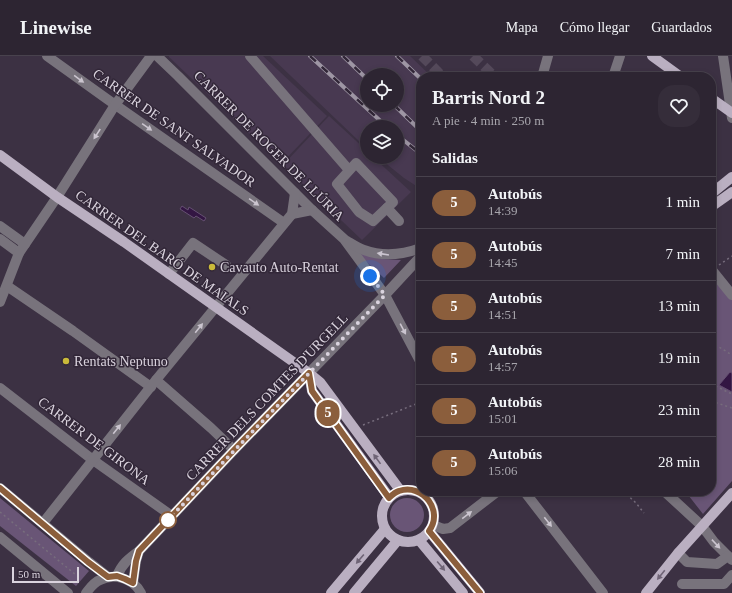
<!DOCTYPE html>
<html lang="es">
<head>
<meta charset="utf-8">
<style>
  body { margin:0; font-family:"Times New Roman",serif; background:#352d3a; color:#f1f3f6; height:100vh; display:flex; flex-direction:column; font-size:15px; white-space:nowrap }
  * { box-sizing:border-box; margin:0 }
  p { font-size:13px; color:#a7a5ac }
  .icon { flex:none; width:22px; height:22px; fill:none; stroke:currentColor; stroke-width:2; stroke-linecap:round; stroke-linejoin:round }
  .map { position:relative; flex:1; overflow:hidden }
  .sheet { position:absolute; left:416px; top:16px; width:300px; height:424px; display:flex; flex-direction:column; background:#2d2532; border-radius:16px; box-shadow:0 2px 6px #0003,0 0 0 1px #48424d }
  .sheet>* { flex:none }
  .badge { padding:0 8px; border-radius:13px; font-size:14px; line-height:26px }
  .tools { position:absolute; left:360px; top:12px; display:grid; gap:8px }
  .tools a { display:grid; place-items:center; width:44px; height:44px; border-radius:50%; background:#2d2532; box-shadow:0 2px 6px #0003,0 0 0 1px #48424d; font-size:20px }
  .scale { position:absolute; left:12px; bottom:10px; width:67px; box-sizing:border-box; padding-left:4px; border:2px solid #dad3de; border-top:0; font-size:11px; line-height:14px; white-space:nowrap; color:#dad3de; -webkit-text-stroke:3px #322738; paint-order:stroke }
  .you { position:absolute; width:20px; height:20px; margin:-10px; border:3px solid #fff; border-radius:50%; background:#1a73e8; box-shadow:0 0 0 6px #1a73e833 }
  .map>.badge { position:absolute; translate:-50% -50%; box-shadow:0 0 0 2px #fff }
  h2 { padding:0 16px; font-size:15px; line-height:36px }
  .round { display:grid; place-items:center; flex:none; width:42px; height:42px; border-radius:16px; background:#352d3a }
  .summary { display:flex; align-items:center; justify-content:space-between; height:68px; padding:0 16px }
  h1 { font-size:19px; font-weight:600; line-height:30px }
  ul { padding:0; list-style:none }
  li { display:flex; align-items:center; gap:12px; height:52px; padding:0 16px; border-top:1px solid #48424d }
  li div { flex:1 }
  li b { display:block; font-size:15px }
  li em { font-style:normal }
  li .badge { min-width:44px; font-weight:700; text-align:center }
  header { display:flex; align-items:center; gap:24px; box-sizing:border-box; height:56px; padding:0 20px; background:#2d2532; border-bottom:1px solid #48424d }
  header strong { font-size:19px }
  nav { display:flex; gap:22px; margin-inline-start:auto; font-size:14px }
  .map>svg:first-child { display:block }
  .built { fill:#483951; fill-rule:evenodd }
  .green { fill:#695576 }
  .water { fill:#331643; stroke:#654f72 }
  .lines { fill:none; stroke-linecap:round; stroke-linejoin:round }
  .minor-tunnel { stroke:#54495a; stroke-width:10; stroke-dasharray:10 5; stroke-linecap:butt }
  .path { stroke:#776d7d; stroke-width:1.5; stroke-dasharray:2 3; stroke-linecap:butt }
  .minor { stroke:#78737c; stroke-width:10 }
  .major { stroke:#baafc1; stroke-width:10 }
  .rail-casing { stroke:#9e96a4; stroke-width:4 }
  .rail { stroke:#322738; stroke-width:2.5; stroke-dasharray:8; stroke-linecap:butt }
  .oneway { fill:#cbc5cf }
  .oneway2 { fill:#6f6476 }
  .line-casing { stroke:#fff; stroke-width:9 }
  .line { stroke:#8b5e3c; stroke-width:6 }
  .walk { stroke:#dad3de; stroke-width:4; stroke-dasharray:0 7.2 }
  .poi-dot { fill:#caba3a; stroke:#322738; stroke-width:1.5 }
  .stop-dot { fill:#fff; stroke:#8b5e3c; stroke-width:2 }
  .labels { text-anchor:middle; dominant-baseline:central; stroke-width:3; stroke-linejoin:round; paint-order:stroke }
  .street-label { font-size:14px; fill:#dad3de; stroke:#322738 }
  .poi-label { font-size:14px; fill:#dad3de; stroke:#322738; text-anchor:start }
</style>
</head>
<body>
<header>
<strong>Linewise</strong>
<nav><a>Mapa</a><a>Cómo llegar</a><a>Guardados</a></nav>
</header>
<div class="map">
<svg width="732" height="537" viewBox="0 0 732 537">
  <rect width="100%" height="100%" fill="#3c3143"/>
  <!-- built -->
  <g class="built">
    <polygon points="169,0 263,0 327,60 281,108 169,1"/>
    <path d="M 270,0 L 410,0 L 432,21 L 421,21 L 421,133 L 404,122 L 378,101 L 397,101 L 397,71 L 367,71 L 367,92 L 360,86 ZM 367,19 L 397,19 L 397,49 L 367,49 Z"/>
    <polygon points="329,60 367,95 367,101 373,101 411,136 362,184 283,109"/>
  </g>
  <!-- green -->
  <g class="green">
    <polygon points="362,197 383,203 401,204 384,222 360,200"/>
    <polygon points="711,220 732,244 732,425 703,458 685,435 711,435"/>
    <polygon points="0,442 89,515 76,530 0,470"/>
    <circle cx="407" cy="459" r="17"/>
  </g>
  <!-- water -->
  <g class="water">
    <polygon points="182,150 188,154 189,151 206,162 204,165 196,160 194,162 180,153"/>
    <polygon points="730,316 732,317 732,336 719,329"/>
  </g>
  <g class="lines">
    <!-- minor-tunnel -->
    <g class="minor-tunnel">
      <polyline points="422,0 443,21"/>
      <polyline points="473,0 495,21"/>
    </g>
    <!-- path -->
    <g class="path">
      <polyline points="719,209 732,200"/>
      <polyline points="711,286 732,299"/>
      <polyline points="711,328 732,338"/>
      <polyline points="711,332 715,333 717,330"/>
      <polyline points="711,345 732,352"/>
      <polyline points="363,369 421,346"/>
      <polyline points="623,435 636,447 644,457"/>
      <polyline points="0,456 76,519"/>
    </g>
    <!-- minor -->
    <g class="minor">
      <polyline points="47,0 107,43 284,167"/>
      <polyline points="157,0 178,20 312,154 344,183 385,239 421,307"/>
      <polyline points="250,0 349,114"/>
      <polyline points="723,0 732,62"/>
      <polyline points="542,21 548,0"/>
      <polyline points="613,21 620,0"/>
      <polygon points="356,107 393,146 373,165 359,156 337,128"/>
      <polyline points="387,152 399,165"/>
      <polyline points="292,158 312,154"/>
      <polyline points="0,170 25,188"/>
      <polyline points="0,183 19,197"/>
      <path d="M 347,185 C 352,188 358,192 364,194 C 383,201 402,199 421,192"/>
      <polyline points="416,206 421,215"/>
      <polyline points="711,213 732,239"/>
      <polyline points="169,218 193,187 226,209"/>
      <polyline points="7,230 73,275 151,331"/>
      <polyline points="0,246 19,197 57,141 115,49 151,0"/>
      <polyline points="156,324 211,372 234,394"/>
      <polyline points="0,332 93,404 172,460"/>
      <polyline points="0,432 89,506 108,521"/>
      <polyline points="524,435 603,537"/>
      <polyline points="664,435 702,470 714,486 732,504"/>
      <polyline points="43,467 156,324 292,158 295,137"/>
      <polyline points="433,469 443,473 450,472 498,435"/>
      <polyline points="0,481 68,537"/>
      <polyline points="678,497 687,506 717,508 728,500"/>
      <path d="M 117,520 C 122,508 128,503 139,495 L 234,394 L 385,239 L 421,200"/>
      <polyline points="133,527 136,505 139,495"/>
      <polyline points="682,528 724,528 732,519"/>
      <path d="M 86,537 C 90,532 94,526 100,524 C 114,517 133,522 141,537"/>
    </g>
    <!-- major -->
    <g class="major">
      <polyline points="652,0 681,21"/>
      <polyline points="711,42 732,57"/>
      <polyline points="0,99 57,141 124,186 309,317 320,326 400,434"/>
      <polyline points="711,138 732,121"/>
      <polyline points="711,151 732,136"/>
      <polyline points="309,317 312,335 389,441"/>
      <circle cx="408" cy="460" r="26"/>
      <polyline points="429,475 480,537"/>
      <polyline points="419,484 463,537"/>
      <polyline points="331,537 385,473"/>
      <polyline points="354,537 398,484"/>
      <polyline points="646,537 678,497 732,437"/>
    </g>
    <!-- rail casing -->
    <g class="rail-casing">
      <g id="rail">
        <polyline points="310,0 387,71"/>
        <polyline points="343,0 367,23"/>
        <polyline points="397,0 421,23"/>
        <polyline points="394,49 421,75"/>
        <polyline points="397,79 421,98"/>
      </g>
    </g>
    <!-- rail -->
    <use href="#rail" class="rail"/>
  </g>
  <!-- one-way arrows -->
  <defs><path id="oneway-solid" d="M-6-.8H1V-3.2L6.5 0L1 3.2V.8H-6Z"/></defs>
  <g class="oneway">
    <use href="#oneway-solid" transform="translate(79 23) rotate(36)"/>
    <use href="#oneway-solid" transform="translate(147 71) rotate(35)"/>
    <use href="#oneway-solid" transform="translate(97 78) rotate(123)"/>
    <use href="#oneway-solid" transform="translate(254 146) rotate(35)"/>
    <use href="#oneway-solid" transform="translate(383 198) rotate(-171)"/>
    <use href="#oneway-solid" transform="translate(199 272) rotate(-51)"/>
    <use href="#oneway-solid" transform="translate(403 273) rotate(62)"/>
    <use href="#oneway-solid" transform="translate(117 373) rotate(-51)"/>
    <use href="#oneway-solid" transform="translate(467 459) rotate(-37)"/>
    <use href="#oneway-solid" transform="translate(548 466) rotate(52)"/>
    <use href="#oneway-solid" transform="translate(716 488) rotate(47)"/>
  </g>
  <g class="oneway2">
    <use href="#oneway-solid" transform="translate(377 403) rotate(-126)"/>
    <use href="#oneway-solid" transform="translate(360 503) rotate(130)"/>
    <use href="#oneway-solid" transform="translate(441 510) rotate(50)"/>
    <use href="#oneway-solid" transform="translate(661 519) rotate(129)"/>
  </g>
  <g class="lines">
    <!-- line casing -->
    <g class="line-casing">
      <path id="line" d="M 0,432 L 88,506 L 108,521 L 117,520 L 125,523 L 133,527 L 136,505 L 139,495 L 234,394 L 309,317 L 312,335 L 389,442 C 392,439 395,436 399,435 C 423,427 444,455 429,475 L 480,537"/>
    </g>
    <!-- line -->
    <use href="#line" class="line"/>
    <!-- walk -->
    <polyline class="walk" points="168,464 254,374 385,239 370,220"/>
  </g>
  <!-- markers -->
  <g class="poi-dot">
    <circle cx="212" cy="211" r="4"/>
    <circle cx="66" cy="305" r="4"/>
  </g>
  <circle class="stop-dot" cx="168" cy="464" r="8"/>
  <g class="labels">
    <!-- street labels -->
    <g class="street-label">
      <text transform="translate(174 72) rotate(35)">CARRER DE SANT SALVADOR</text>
      <text transform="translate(269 90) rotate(45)">CARRER DE ROGER DE LLÚRIA</text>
      <text transform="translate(162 197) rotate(35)">CARRER DEL BARÓ DE MAIALS</text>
      <text transform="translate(267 341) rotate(-46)">CARRER DELS COMTES D'URGELL</text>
      <text transform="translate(94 385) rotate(37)">CARRER DE GIRONA</text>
    </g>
    <!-- poi labels -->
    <g class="poi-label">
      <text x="220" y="211">Cavauto Auto-Rentat</text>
      <text x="74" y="305">Rentats Neptuno</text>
    </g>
  </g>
</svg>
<div class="tools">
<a><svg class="icon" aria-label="locate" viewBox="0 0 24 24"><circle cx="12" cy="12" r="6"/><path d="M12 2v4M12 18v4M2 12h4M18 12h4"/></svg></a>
<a><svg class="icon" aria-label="layers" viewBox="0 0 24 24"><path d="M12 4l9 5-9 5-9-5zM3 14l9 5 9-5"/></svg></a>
</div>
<div class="scale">50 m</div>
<div class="you" style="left:370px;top:220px"></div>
<b class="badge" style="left:328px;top:357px;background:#8b5e3c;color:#fff">5</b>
<section class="sheet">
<div class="summary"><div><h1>Barris Nord 2</h1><p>A pie · 4 min · 250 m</p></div><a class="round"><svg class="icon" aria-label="heart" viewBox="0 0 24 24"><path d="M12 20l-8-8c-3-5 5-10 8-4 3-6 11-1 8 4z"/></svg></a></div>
<h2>Salidas</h2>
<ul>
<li><span class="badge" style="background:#8b5e3c;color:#fff">5</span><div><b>Autobús</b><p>14:39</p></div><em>1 min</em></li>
<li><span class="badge" style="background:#8b5e3c;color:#fff">5</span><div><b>Autobús</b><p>14:45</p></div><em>7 min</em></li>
<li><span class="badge" style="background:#8b5e3c;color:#fff">5</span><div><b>Autobús</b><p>14:51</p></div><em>13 min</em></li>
<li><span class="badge" style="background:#8b5e3c;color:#fff">5</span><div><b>Autobús</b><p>14:57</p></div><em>19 min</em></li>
<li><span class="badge" style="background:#8b5e3c;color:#fff">5</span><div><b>Autobús</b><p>15:01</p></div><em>23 min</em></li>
<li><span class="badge" style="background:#8b5e3c;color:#fff">5</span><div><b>Autobús</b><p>15:06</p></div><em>28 min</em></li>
</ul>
</section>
</div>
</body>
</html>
